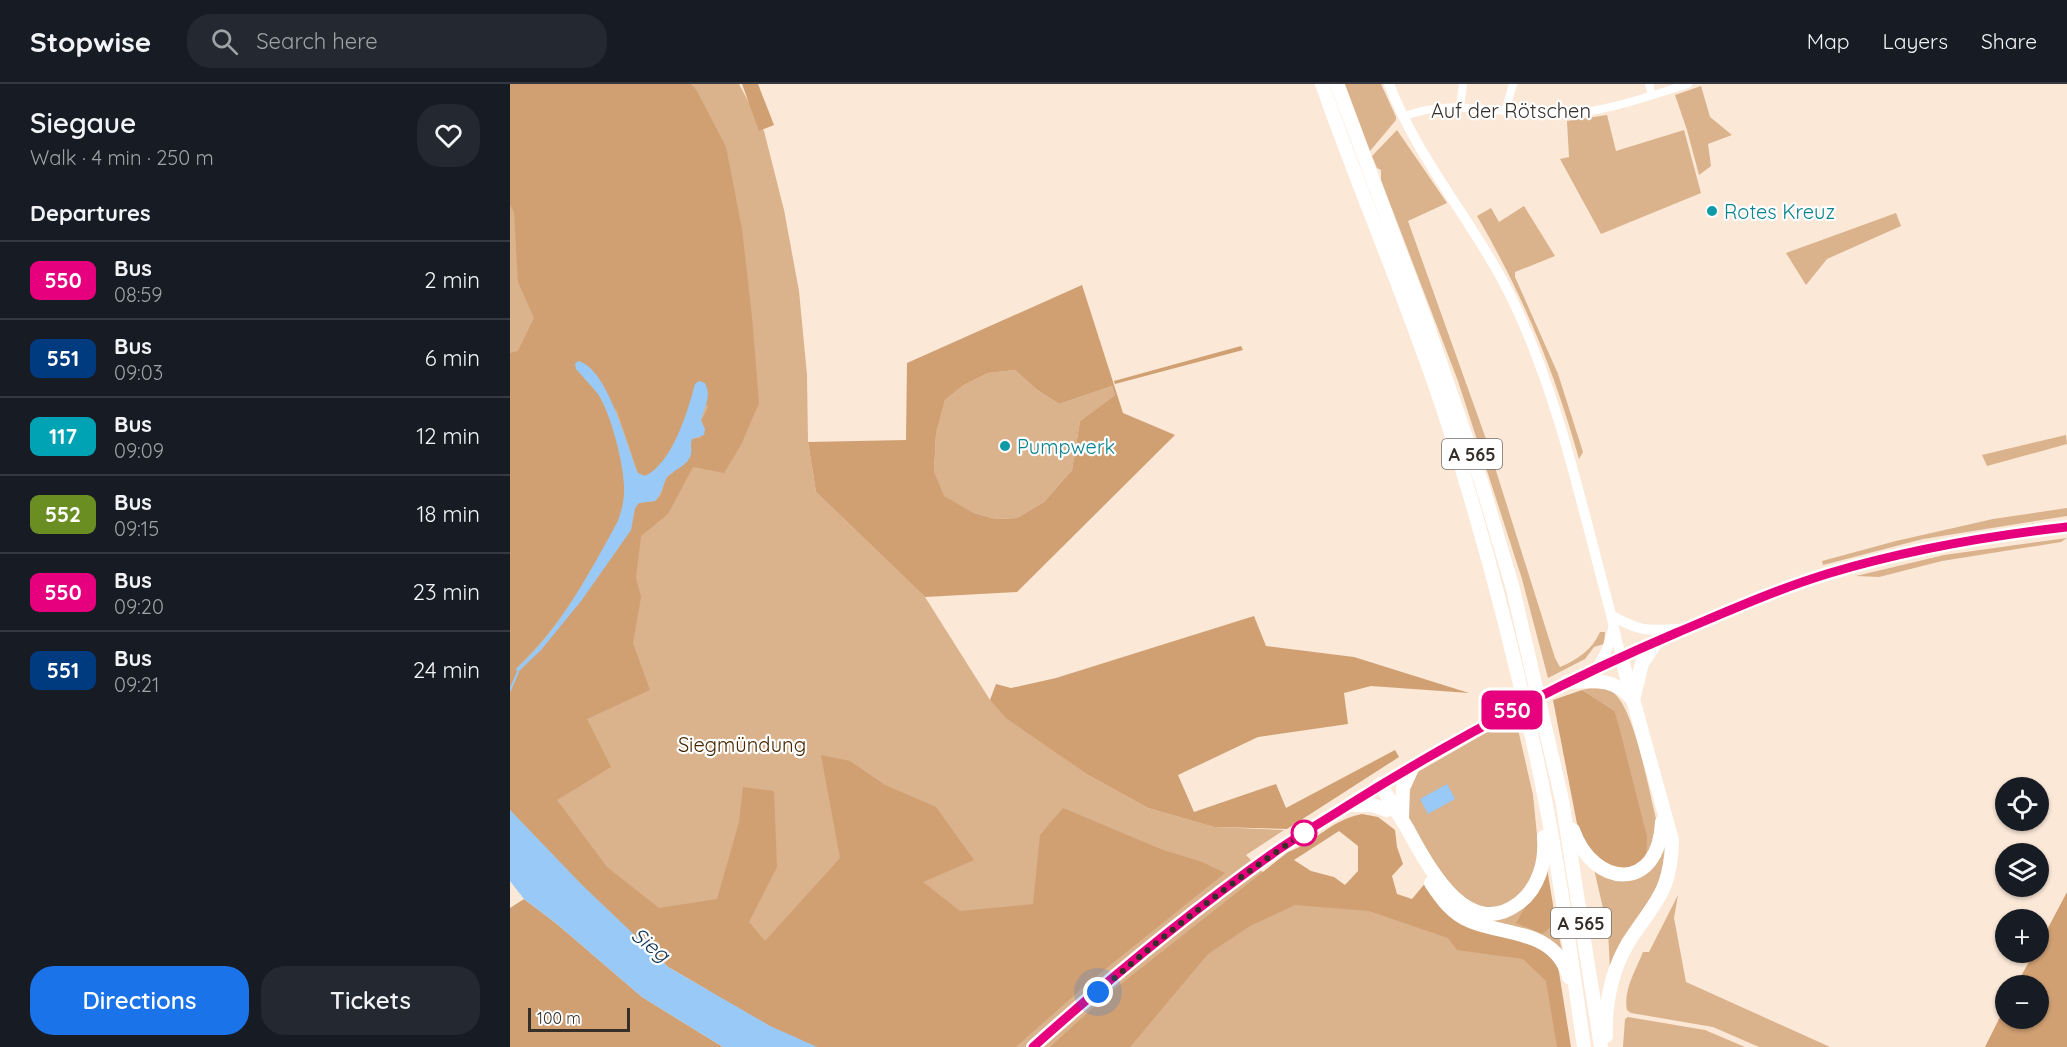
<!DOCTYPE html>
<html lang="en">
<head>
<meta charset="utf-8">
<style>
  body { margin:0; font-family:Quicksand,sans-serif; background:#242831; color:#f1f3f6; height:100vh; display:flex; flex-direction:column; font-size:22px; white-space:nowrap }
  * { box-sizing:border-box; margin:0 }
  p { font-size:20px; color:#9ea1a6 }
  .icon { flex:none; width:33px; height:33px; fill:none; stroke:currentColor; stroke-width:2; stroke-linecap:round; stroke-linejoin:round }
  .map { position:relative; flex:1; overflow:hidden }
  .panel { display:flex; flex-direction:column; background:#171b24; width:510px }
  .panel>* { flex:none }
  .badge { padding:0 12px; border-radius:9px; font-size:21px; line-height:39px }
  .controls { position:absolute; left:1485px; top:693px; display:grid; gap:12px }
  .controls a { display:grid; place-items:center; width:54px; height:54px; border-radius:50%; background:#171b24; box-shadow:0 2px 4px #0004; font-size:30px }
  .scale { position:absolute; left:18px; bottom:15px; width:102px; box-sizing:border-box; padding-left:6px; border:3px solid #362f29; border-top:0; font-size:16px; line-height:21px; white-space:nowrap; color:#362f29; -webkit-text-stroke:4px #fff; paint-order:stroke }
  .you { position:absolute; width:30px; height:30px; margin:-15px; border:4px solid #fff; border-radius:50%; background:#1a73e8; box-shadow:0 0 0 9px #1a73e833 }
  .map>.badge { position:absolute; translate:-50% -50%; box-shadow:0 0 0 3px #fff }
  h2 { padding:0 30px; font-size:22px; line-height:54px }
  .round { display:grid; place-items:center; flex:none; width:63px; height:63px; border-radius:24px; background:#242831 }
  .headline { display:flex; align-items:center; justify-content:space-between; height:102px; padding:0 30px }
  h1 { font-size:28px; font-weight:600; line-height:45px }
  .button { display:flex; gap:12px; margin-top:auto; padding:12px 30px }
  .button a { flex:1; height:69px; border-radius:24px; background:#1a73e8; color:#fff; font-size:24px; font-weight:600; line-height:69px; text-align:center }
  .button a+a { background:#242831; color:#f1f3f6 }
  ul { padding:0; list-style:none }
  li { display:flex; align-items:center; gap:18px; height:78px; padding:0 30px; border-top:2px solid #363941 }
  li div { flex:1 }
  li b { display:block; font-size:22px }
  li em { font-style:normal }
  li .badge { min-width:66px; font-weight:700; text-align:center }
  header { display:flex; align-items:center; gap:36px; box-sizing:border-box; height:84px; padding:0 30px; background:#171b24; border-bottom:2px solid #363941 }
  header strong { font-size:28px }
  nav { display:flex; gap:33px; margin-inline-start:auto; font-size:21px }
  .search { width:420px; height:54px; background:#242831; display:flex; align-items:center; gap:15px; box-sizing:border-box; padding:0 21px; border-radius:24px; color:#9ea1a6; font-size:22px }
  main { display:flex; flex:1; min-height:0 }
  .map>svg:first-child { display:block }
  .green { fill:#dab28c }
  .forest { fill:#d0a073; fill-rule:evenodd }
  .water { fill:#98c9f7 }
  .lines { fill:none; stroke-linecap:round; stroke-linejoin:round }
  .stream { stroke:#98c9f7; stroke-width:2 }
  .minor { stroke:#fff; stroke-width:8 }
  .secondary { stroke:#fff; stroke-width:10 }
  .motorway { stroke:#fff; stroke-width:14 }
  .line-casing { stroke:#fff; stroke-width:14 }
  .line { stroke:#e6007e; stroke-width:9 }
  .walk { stroke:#362f29; stroke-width:6; stroke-dasharray:0 10.8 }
  .culture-dot { fill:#0f9aa8; stroke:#fff; stroke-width:2 }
  .stop-dot { fill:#fff; stroke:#e6007e; stroke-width:3 }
  .labels { text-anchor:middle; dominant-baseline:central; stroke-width:4.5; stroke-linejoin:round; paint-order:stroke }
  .shield { fill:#fff; stroke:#726d69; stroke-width:1.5 }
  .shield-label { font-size:18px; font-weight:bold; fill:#362f29 }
  .street-label { font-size:20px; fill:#362f29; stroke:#fff }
  .culture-label { font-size:20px; fill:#0d838f; stroke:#fff; text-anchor:start }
  .park-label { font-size:20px; fill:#452600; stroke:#fff }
  .water-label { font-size:21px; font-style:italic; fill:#113553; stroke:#fff }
</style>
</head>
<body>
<header>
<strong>Stopwise</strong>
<div class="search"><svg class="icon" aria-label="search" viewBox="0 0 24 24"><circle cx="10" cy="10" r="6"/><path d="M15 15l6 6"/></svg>Search here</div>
<nav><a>Map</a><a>Layers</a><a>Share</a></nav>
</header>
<main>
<section class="panel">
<div class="headline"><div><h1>Siegaue</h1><p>Walk · 4 min · 250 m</p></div><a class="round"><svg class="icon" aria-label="heart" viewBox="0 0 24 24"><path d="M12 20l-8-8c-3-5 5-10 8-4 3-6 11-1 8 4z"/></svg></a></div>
<h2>Departures</h2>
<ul>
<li><span class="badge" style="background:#e6007e;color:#fff">550</span><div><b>Bus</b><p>08:59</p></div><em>2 min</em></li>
<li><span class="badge" style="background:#003b80;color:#fff">551</span><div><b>Bus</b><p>09:03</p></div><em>6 min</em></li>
<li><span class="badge" style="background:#00a3b4;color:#fff">117</span><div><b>Bus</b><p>09:09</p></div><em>12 min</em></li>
<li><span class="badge" style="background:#6b8e23;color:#fff">552</span><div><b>Bus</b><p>09:15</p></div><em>18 min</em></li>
<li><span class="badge" style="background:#e6007e;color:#fff">550</span><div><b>Bus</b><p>09:20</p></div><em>23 min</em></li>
<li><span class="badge" style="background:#003b80;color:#fff">551</span><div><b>Bus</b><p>09:21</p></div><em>24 min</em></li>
</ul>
<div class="button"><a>Directions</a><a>Tickets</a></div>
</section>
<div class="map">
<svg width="1557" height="963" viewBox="0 0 1557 963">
  <rect width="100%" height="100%" fill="#fbe8d7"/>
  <!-- green -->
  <g class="green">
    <polygon points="0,0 229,0 254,47 274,126 289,207 297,291 298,358 306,408 415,513 480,616 526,654 578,691 638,724 704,743 774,746 736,771 771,807 873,821 1031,874 1053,963 276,963 0,762"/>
    <polygon points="835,0 871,0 886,33 886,36 860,67"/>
    <polygon points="1191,2 1200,33 1222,51 1198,60 1201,82 1189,91 1177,46 1165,11"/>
    <polygon points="1097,31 1106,67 1174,46 1191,109 1091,150 1050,75 1059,73 1057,37"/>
    <path d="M 887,46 L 937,119 L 898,137 L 976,355 L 1045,574 L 1050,583 C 1067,576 1083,565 1090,548 L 1095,548 L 1094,560 L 1084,563 L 1075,575 L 1038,594 L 1012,495 L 948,297 L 871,96 L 871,86 L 867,84 L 862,72 Z"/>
    <path d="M 1014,122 L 1045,172 L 1005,188 L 1005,193 L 1048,290 L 1073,368 L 1069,375 C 1044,286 1013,211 967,132 L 981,124 L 989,138 Z"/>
    <polygon points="1386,129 1391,142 1317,175 1296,201 1276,169"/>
    <polygon points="505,286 526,305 549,320 602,302 605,311 570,337 562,386 534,418 507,434 486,435 464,429 433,412 424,387 426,350 435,316 454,301 478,289"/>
    <polygon points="1556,351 1557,360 1477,382 1472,371"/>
    <polygon points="1557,424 1557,432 1413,455 1313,481 1312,477 1386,457 1483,435"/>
    <polygon points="1557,454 1551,458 1432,477 1369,493 1346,492 1434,471"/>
    <path d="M 1085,603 C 1093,605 1101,605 1106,611 C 1126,632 1139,708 1147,739 L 1148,750 L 1136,775 L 1105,627 L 1072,606 Z"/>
    <polygon points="1005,632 1023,711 1028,761 1026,785 1011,813 993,822 971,824 945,811 903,746 895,727 895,716 906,689"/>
    <path d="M 1154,760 L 1156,760 C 1154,807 1123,846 1100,886 L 1098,846 L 1084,785 L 1108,793 Z"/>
    <path d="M 1168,811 L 1164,834 L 1176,898 L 1320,963 L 1249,963 L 1203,943 L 1121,929 L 1117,926 C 1113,906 1126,886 1133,868 L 1139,868 Z"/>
    <path d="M 1020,817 L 1033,850 L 1046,839 L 1054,875 L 963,831 C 989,832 999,834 1020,817 Z"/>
    <polygon points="1118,933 1195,946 1235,963 1113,963 1115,935"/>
  </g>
  <!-- forest -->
  <g class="forest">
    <path d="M 0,0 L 181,0 L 187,7 L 216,63 L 232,145 L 242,233 L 249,319 L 231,361 L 214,389 L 183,383 L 158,430 L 131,452 L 126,494 L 131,513 L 123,559 L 140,606 L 77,635 L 101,683 L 47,716 L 97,783 L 149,824 L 207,815 L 229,738 L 233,703 L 264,707 L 267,783 L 239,838 L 255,857 L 330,774 L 311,671 L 340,677 L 375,701 L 426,723 L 464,776 L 413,798 L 450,827 L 523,820 L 530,751 L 553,724 L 653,766 L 692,778 L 715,789 L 578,899 L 506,963 L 307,963 L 260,942 L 158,883 L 72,801 L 0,726 L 0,269 L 8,267 L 24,234 L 8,198 L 4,128 L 0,121 ZM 66,285 L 107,327 L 128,389 L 135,392 C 163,379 178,328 185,300 L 198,323 L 191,337 L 195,345 L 190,354 L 182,355 L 163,389 L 156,394 L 151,411 L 145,417 L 129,419 L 125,424 L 121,446 L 71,517 L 31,566 L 6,584 C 51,543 79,490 108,437 C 111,428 114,419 114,409 C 116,387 101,329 88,310 C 81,301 73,293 66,285 Z"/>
    <polygon points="232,0 248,0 264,41 249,47"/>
    <path d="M 572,201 L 613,329 L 665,351 L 507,508 L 415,513 L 306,408 L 298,358 L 396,356 L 397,279 ZM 505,286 L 526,305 L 549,320 L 602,302 L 605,311 L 570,337 L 562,386 L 534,418 L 507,434 L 486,435 L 464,429 L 434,412 L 424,387 L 426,350 L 435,316 L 454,301 L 478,289 Z"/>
    <polygon points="731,262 733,266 605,300 604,297"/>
    <polygon points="744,532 756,562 844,573 959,609 861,602 834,609 838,640 748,653 668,691 684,728 766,700 776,724 885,666 889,673 777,745 704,743 638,724 578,691 496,634 480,616 486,600 501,604 546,594"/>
    <polygon points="1072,606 1105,627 1137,753 1136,775 1119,785 1098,782 1081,768 1068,745 1043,616"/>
    <path d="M 852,730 L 868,733 L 885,746 L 887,763 L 893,780 L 882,792 L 887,810 L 902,815 L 917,797 L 926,813 L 1038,869 L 1048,882 L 1061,963 L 1047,963 L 1036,897 L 1013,875 L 947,866 L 938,854 L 859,827 L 785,821 L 740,842 L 698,870 L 620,963 L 540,963 L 597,911 L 778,768 C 805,758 823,735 852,730 ZM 829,747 L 848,762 L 848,787 L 835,801 L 824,793 L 801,787 L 784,776 Z"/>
    <polygon points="1037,784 1046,839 1033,850 1006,839"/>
    <polygon points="1557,808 1557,963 1475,963 1495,923 1496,934 1528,934 1528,902 1506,901 1524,869 1528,868 1529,861"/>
    <polygon points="14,815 47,840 132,913 213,963 0,963 0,824"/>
  </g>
  <!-- water -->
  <g class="water">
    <path d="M 68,277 C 98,284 117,363 128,389 L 135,392 C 162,380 178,327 185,300 L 189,297 L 195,299 C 202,313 194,323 191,337 L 195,345 L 194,351 L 182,355 C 180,361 182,364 181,370 C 179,381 164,386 158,392 C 153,398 153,409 145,417 L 129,419 L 125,424 L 121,446 L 71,517 L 31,566 L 8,588 L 6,585 C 51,544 79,490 108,437 C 111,428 114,419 114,409 C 116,386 101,329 88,310 C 81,301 73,293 66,285 L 65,280 Z"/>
    <polygon points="937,700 945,715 918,730 910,715"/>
    <polygon points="0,726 72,801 158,883 260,942 307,963 213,963 132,913 47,840 14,815 0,797"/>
  </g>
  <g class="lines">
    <!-- stream -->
    <polyline class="stream" points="0,606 8,588"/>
    <!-- minor -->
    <g class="minor">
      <polyline points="1139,0 1142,11"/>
      <polyline points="950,23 953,0"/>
      <polyline points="995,28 1003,0"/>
      <path d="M 893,33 C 941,13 994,31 1044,30 C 1090,30 1134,14 1178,0"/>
    </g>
    <!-- secondary -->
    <g class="secondary">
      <path d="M 879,0 C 909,79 969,144 1005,221 C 1049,315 1071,419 1098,519 C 1103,537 1106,555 1111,572"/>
      <path d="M 1102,532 C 1130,547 1135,547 1167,545"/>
      <polyline points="1088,582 1097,565 1103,545"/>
      <path d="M 523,963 C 601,896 678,829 762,770 C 786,753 812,738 837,722 C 946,654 1058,594 1177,545 C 1224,525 1271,504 1320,489 C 1397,466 1477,452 1557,443"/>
    </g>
    <!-- motorway -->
    <g class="motorway">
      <path d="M 812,0 C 852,114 901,225 938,340 C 975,456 1006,575 1031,695 C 1049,783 1061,874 1074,963"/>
      <polyline points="827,0 916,237 972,400 1003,505 1052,716 1091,963"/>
      <path d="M 1057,598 C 1083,597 1104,593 1122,615"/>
      <polyline points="1124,612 1132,579 1147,557"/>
      <path d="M 870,700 C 879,715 888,729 897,744 C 917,780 956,859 1009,819 C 1029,804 1036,777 1034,753"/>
      <polyline points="840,721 862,721 877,726"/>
      <polyline points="892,733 893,704 903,682"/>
      <path d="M 1063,746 C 1084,805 1149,808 1152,738"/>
      <path d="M 921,799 C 931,814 942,830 960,837 C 996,852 1045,845 1059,893"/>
      <path d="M 1096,952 C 1095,919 1101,888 1118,859 C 1144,818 1161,810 1162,756 L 1111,572"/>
    </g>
  </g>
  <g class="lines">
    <!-- line casing -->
    <g class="line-casing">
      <path id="line" d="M 523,963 C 599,895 679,829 762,770 C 786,753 812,738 837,722 C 942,656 1051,598 1166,549 C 1216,528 1267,505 1320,489 C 1397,466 1477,452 1557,443"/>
    </g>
    <!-- line -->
    <use href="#line" class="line"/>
    <!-- walk -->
    <path class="walk" d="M 588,908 C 654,851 722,797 794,749"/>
  </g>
  <!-- markers -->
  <g class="culture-dot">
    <circle cx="1202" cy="127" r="6"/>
    <circle cx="495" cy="362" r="6"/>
  </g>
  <circle class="stop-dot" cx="794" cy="749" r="12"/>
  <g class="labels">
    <!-- shield labels -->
    <g class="shield">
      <rect x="932" y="355" width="60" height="30" rx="4.5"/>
      <rect x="1041" y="824" width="60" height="30" rx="4.5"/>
    </g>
    <g class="shield-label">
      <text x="962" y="370">A 565</text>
      <text x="1071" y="839">A 565</text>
    </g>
    <!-- street labels -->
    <g class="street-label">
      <text x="1001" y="26">Auf der Rötschen</text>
    </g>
    <!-- culture labels -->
    <g class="culture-label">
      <text x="1214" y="127">Rotes Kreuz</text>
      <text x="507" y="362">Pumpwerk</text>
    </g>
    <!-- park labels -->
    <g class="park-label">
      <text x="232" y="660">Siegmündung</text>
    </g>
    <!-- water labels -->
    <g class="water-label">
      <text transform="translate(141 860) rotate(38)">Sieg</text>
    </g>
  </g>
</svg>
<div class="controls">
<a><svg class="icon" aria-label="locate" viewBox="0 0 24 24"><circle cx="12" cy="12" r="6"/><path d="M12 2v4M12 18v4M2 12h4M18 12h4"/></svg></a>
<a><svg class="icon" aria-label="layers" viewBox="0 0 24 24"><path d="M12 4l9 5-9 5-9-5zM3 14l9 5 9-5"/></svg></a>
<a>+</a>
<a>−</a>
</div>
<div class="scale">100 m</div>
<div class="you" style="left:588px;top:908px"></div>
<b class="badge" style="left:1002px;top:626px;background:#e6007e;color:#fff">550</b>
</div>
</main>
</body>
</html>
